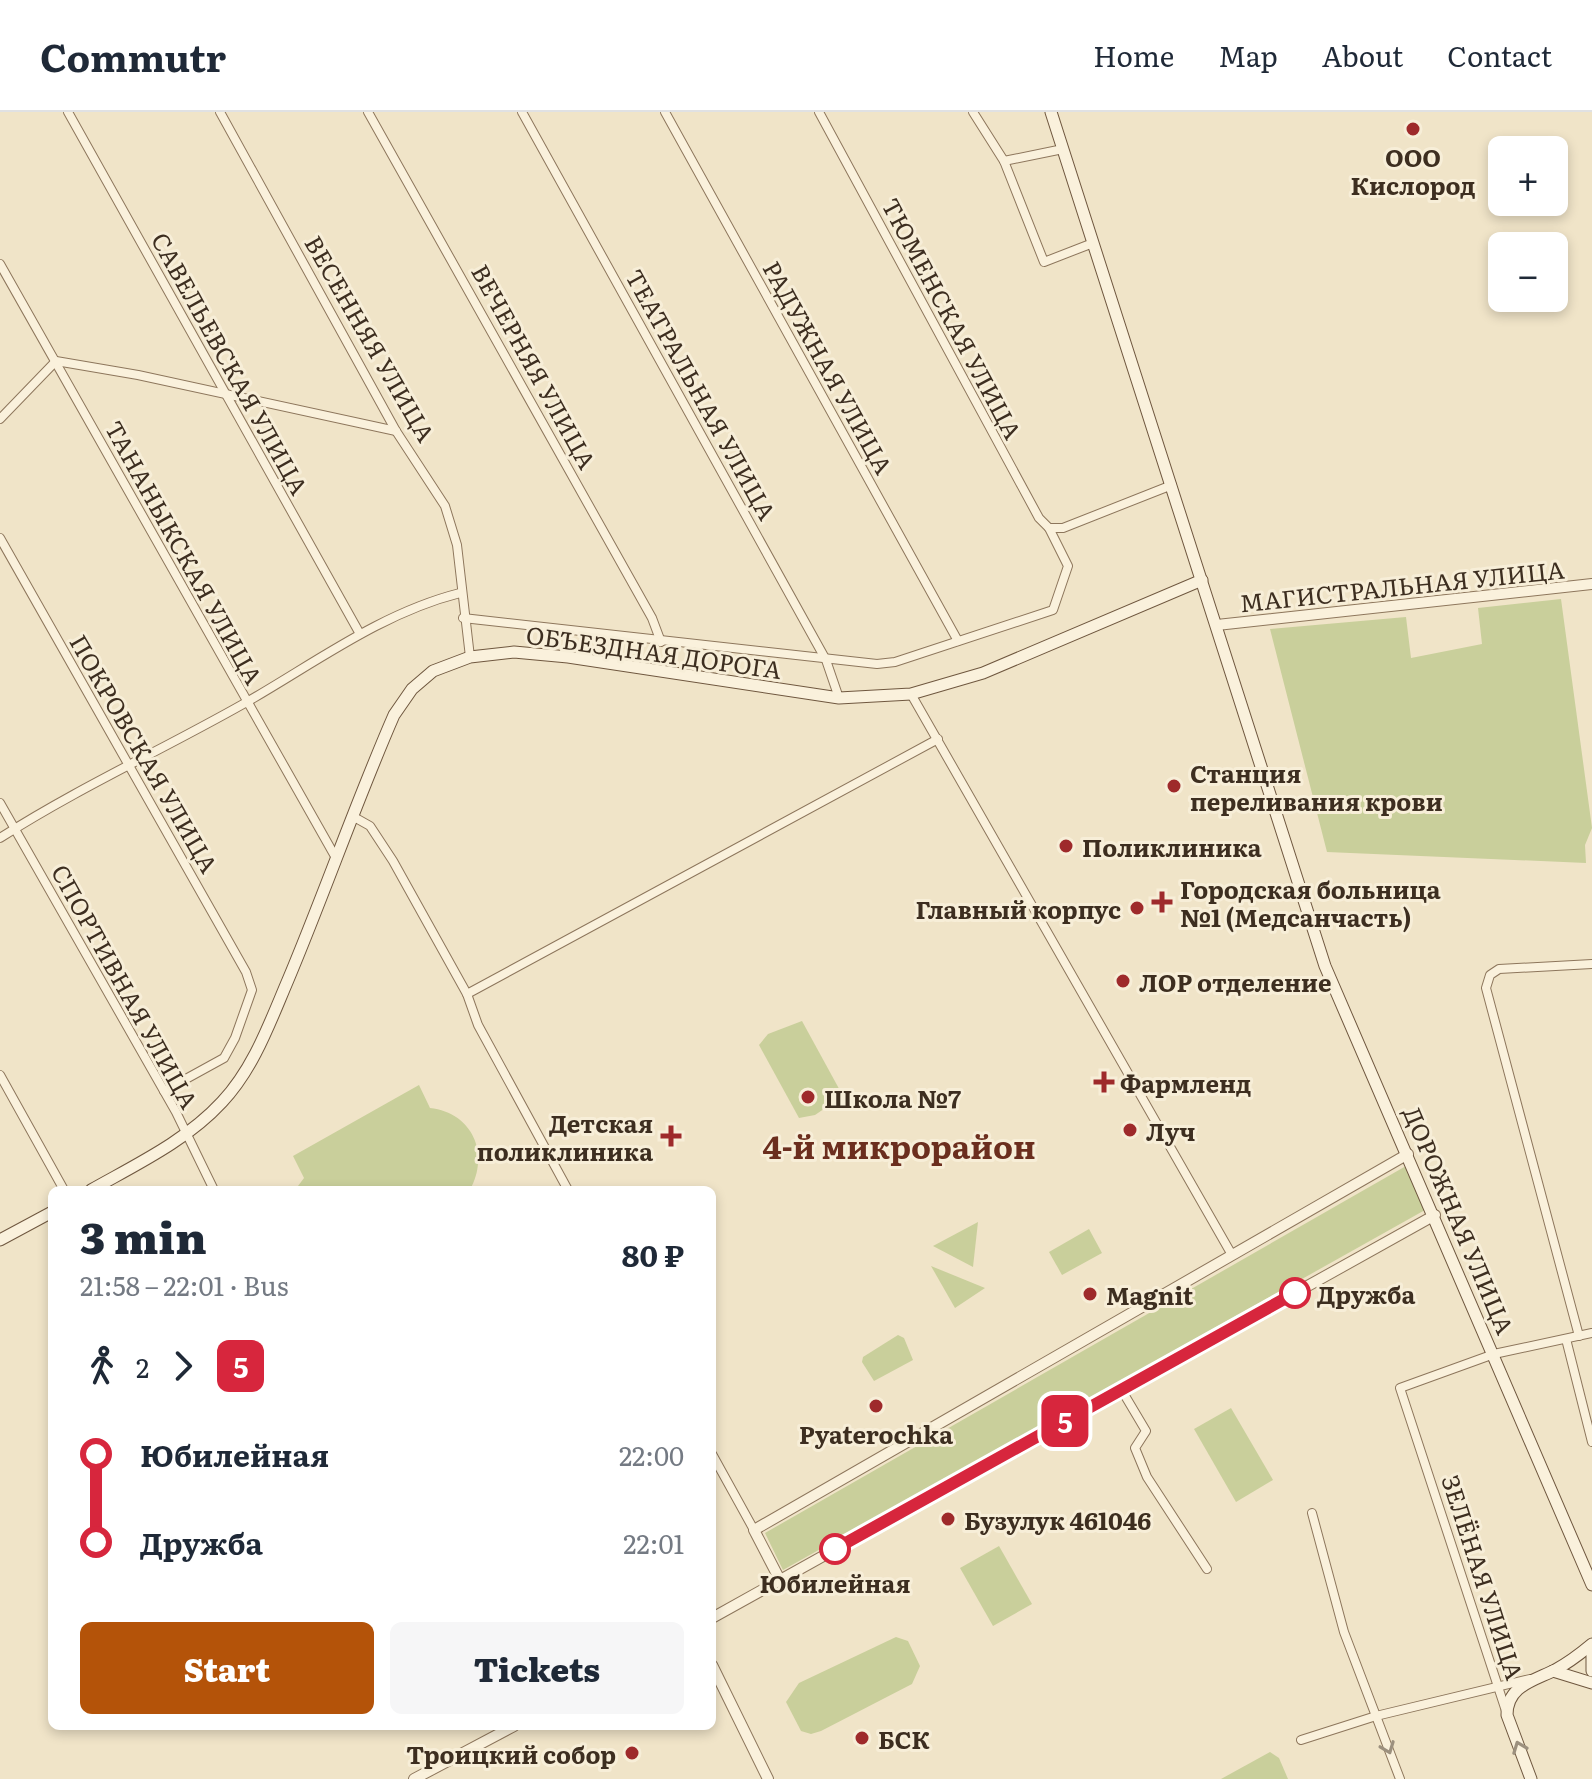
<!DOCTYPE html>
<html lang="en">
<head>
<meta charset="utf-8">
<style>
  body { margin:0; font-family:Literata,serif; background:#f6f6f7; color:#1f2937; height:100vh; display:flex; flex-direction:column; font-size:30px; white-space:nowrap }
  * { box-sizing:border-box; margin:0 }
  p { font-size:26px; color:#747a83 }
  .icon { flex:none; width:44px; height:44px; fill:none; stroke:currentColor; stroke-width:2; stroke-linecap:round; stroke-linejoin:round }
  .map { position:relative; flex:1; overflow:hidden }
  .drawer { position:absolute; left:48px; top:1074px; width:668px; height:544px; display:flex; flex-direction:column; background:#fff; border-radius:12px; box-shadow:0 4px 12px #0003 }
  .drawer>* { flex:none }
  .badge { padding:0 16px; border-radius:12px; font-size:28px; line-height:52px }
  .tools { position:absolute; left:1488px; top:24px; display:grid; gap:16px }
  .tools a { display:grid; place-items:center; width:80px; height:80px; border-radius:12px; background:#fff; box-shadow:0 4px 12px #0003; font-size:40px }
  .map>.badge { position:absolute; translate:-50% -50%; box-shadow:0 0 0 4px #fff }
  .legs { display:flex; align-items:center; gap:12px; height:88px; padding:0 32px; font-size:26px }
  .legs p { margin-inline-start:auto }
  .overview { display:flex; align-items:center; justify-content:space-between; height:136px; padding:0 32px }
  h1 { font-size:44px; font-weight:800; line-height:60px }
  .button { display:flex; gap:16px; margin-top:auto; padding:16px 32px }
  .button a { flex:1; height:92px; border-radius:12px; background:#b45309; color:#fff; font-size:32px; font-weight:800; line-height:92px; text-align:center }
  .button a+a { background:#f6f6f7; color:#1f2937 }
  ul { padding:0 32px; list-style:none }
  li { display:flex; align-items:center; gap:28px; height:88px; font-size:30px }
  li i { display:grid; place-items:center; width:12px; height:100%; margin:0 10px; background:currentColor }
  li i::after { content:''; width:20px; height:20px; margin:-10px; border:6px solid; border-radius:50%; background:#fff }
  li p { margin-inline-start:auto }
  li:first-child i { background:linear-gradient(#0000 50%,currentColor 0) }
  li:last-child i { background:linear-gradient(currentColor 50%,#0000 0) }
  header { display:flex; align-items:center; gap:48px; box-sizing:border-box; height:112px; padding:0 40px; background:#fff; border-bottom:2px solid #e0e1e3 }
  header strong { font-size:38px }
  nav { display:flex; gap:44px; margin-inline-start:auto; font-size:28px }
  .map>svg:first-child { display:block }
  .green { fill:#c9cf9b }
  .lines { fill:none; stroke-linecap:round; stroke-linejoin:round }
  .minor-casing { stroke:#8d765c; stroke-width:10 }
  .tertiary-casing { stroke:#8d765c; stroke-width:12 }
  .secondary-casing { stroke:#6f573f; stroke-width:13 }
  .minor { stroke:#faf1dc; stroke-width:8 }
  .tertiary { stroke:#faf1dc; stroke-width:10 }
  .secondary { stroke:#faf1dc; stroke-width:11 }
  .oneway { stroke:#9c907e }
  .line-1-casing { stroke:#fff; stroke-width:18 }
  .line-1 { stroke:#d7263d; stroke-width:12 }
  .poi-dot { fill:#9e2a2b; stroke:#f7eed8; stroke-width:3 }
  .stop-1-dot { fill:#fff; stroke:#d7263d; stroke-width:4 }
  .labels { text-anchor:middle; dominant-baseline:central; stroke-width:6; stroke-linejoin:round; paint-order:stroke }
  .poi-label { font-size:24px; font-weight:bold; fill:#3d2e20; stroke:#f7eed8; text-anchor:start }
  .street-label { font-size:24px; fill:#3d2e20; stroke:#f7eed8 }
  .stop-label { font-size:24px; font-weight:bold; fill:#3d2e20; stroke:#f7eed8; text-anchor:start }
  .district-label { font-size:32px; font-weight:bold; fill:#6b2e1e; stroke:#f7eed8 }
</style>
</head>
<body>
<header>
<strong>Commutr</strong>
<nav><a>Home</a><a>Map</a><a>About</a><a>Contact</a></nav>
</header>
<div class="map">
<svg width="1592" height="1667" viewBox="0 0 1592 1667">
  <rect width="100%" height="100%" fill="#f0e4c8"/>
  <!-- green -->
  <g class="green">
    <polygon points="1561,487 1592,716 1585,733 1586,751 1327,740 1270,517 1406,505 1411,546 1482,532 1478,496"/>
    <polygon points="802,909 843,984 815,1003 799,1006 759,933 768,922"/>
    <path d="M 419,973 L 430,996 C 473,1001 490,1042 470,1078 L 295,1078 L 304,1066 L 293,1044 Z"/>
    <polygon points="1406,1054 1425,1098 783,1458 765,1421"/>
    <polygon points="978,1110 973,1155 933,1134"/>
    <polygon points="1089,1117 1102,1141 1062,1163 1049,1140"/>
    <polygon points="931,1154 985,1176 955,1196"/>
    <polygon points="898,1223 904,1226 913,1248 874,1269 862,1250 863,1245"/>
    <polygon points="1231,1296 1273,1368 1236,1390 1194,1317"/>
    <polygon points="999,1434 1032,1492 993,1514 960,1456"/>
    <polygon points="896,1525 908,1529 920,1554 912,1572 821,1619 811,1622 801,1619 786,1590 799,1571"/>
    <polygon points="1270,1640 1279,1646 1288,1667 1221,1667"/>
  </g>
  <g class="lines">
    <!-- minor casing -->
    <g class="minor-casing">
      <g id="minor">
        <polyline points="68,0 360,522"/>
        <polyline points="220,0 396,319 445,394 457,433 470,545"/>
        <polyline points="368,0 652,506 661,530"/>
        <polyline points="522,0 826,548 839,586"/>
        <polyline points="665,0 958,529"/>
        <polyline points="819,0 1039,406 1049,416 1063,416 1172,373"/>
        <polyline points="973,0 1004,49 1044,150 1093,131"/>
        <polyline points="1004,49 1063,37"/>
        <polyline points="0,152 336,746"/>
        <polyline points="0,307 56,249 138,263 396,319"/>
        <polyline points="0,426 246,860 252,878 235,926 224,946 164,979"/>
        <polyline points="463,506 877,552 895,550 1053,498 1068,454 1049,416"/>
        <polyline points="911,582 1232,1143"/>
        <polyline points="0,691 176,1000 214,1078"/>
        <polyline points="354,705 370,714 393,749 467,882 478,913 568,1078"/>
        <path d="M 0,726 C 78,676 164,637 245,591 C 315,551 381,501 460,481"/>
        <polyline points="467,882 938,627"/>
        <polyline points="0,963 64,1078"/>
        <polyline points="1579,1224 1486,876 1490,863 1499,857 1592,852"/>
        <polyline points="1566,1227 1592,1330"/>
        <polyline points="1121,1277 1146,1319 1135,1336 1147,1365 1207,1457"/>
        <polyline points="712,1342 754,1418"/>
        <polyline points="1312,1401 1344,1520 1400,1667"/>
        <polyline points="1507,1602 1400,1276 1494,1242 1592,1221"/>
        <polyline points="1301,1628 1376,1604 1530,1567"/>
      </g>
    </g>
    <!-- tertiary casing -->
    <g class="tertiary-casing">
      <g id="tertiary">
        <polyline points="1217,513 1592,472"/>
        <polyline points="780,1468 754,1418 1408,1042"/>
        <polyline points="712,1506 1435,1103"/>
        <polyline points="712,1553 768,1667"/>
        <polyline points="414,1667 514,1614"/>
      </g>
    </g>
    <!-- secondary casing -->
    <g class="secondary-casing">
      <g id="secondary">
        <polyline points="1051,0 1325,854 1592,1473"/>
        <path d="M 91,1078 C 137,1052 186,1029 222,990 C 254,956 270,910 288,868 C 325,780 356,690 394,603 L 412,577 L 433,559 L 470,545 L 514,540 L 568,545 L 839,586 L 911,582 L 983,561 L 1202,468"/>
        <polyline points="0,1128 52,1100"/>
        <polyline points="1592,1535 1592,1559"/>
        <polyline points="1553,1559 1592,1571"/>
        <path d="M 1531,1667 L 1507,1603 C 1507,1574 1533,1569 1555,1558 C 1568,1551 1580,1542 1592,1532"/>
      </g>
    </g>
    <!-- minor -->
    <use href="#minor" class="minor"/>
    <!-- tertiary -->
    <use href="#tertiary" class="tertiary"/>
    <!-- secondary -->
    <use href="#secondary" class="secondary"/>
  </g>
  <!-- one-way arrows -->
  <defs><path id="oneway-chevron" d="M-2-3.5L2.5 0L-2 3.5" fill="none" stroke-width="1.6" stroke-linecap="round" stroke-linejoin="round" transform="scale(2)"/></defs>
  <g class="oneway">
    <use href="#oneway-chevron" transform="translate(1519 1635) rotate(-111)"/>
    <use href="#oneway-chevron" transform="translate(1388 1636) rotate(69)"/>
  </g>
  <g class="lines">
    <!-- line-1 casing -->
    <g class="line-1-casing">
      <polyline id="line-1" points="835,1437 1295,1181"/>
    </g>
    <!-- line-1 -->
    <use href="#line-1" class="line-1"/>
  </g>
  <!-- markers -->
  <g class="poi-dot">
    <circle cx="1413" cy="17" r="8"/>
    <circle cx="1174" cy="674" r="8"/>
    <circle cx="1066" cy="734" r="8"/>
    <path d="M1158 778h8v8h8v8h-8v8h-8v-8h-8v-8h8z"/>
    <circle cx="1137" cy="796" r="8"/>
    <circle cx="1123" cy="869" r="8"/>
    <path d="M1100 958h8v8h8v8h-8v8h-8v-8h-8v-8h8z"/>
    <circle cx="808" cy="985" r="8"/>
    <circle cx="1130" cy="1018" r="8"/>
    <path d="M667 1012h8v8h8v8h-8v8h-8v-8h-8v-8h8z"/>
    <circle cx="1090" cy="1182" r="8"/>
    <circle cx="876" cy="1294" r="8"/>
    <circle cx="948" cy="1407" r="8"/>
    <circle cx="862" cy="1626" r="8"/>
    <circle cx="632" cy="1641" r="8"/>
  </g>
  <g class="stop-1-dot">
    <circle cx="1295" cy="1181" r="14"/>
    <circle cx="835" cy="1437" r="14"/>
  </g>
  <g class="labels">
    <!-- poi labels -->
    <g class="poi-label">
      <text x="1413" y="44" text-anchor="middle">ООО<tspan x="1413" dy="28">Кислород</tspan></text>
      <text x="1190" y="660">Станция<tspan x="1190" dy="28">переливания крови</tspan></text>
      <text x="1082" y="734">Поликлиника</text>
      <text x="1180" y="776">Городская больница<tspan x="1180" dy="28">№1 (Медсанчасть)</tspan></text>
      <text x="1121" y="796" text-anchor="end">Главный корпус</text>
      <text x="1139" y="869">ЛОР отделение</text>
      <text x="1120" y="970">Фармленд</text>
      <text x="824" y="985">Школа №7</text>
      <text x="653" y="1010" text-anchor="end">Детская<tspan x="653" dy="28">поликлиника</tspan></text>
      <text x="1146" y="1018">Луч</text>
      <text x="1106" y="1182">Magnit</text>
      <text x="876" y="1321" text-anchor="middle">Pyaterochka</text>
      <text x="964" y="1407">Бузулук 461046</text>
      <text x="878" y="1626">БСК</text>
      <text x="616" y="1641" text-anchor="end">Троицкий собор</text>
    </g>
    <!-- street labels -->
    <g class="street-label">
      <text transform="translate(953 206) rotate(62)">ТЮМЕНСКАЯ УЛИЦА</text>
      <text transform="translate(371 226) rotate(60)">ВЕСЕННЯЯ УЛИЦА</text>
      <text transform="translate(231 251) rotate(61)">САВЕЛЬЕВСКАЯ УЛИЦА</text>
      <text transform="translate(535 254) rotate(61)">ВЕЧЕРНЯЯ УЛИЦА</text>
      <text transform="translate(829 255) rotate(61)">РАДУЖНАЯ УЛИЦА</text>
      <text transform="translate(702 282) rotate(61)">ТЕАТРАЛЬНАЯ УЛИЦА</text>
      <text transform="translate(185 440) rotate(61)">ТАНАНЫКСКАЯ УЛИЦА</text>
      <text transform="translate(1402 473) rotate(-6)">МАГИСТРАЛЬНАЯ УЛИЦА</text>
      <text transform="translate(654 539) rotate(8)">ОБЪЕЗДНАЯ ДОРОГА</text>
      <text transform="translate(145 641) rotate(60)">ПОКРОВСКАЯ УЛИЦА</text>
      <text transform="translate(126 874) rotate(61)">СПОРТИВНАЯ УЛИЦА</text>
      <text transform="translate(1460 1108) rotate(67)">ДОРОЖНАЯ УЛИЦА</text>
      <text transform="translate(1484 1465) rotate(72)">ЗЕЛЁНАЯ УЛИЦА</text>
    </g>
    <!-- stop labels -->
    <g class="stop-label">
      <text x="1317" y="1181">Дружба</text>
      <text x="835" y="1470" text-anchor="middle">Юбилейная</text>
    </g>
    <!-- district labels -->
    <g class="district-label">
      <text x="899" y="1033">4-й микрорайон</text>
    </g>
  </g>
</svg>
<div class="tools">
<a>+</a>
<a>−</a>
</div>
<b class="badge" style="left:1065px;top:1309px;background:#d7263d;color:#fff">5</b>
<section class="drawer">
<div class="overview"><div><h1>3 min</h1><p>21:58 – 22:01 · Bus</p></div><b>80 ₽</b></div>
<div class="legs"><svg class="icon" aria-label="walk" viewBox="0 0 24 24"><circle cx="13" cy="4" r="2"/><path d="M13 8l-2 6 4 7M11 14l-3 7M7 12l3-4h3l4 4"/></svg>2<svg class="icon" aria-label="forward" viewBox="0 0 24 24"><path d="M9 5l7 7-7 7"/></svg><b class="badge" style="background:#d7263d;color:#fff">5</b></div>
<ul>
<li><i style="color:#d7263d"></i><b>Юбилейная</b><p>22:00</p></li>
<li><i style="color:#d7263d"></i><b>Дружба</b><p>22:01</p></li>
</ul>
<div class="button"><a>Start</a><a>Tickets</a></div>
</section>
</div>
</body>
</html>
